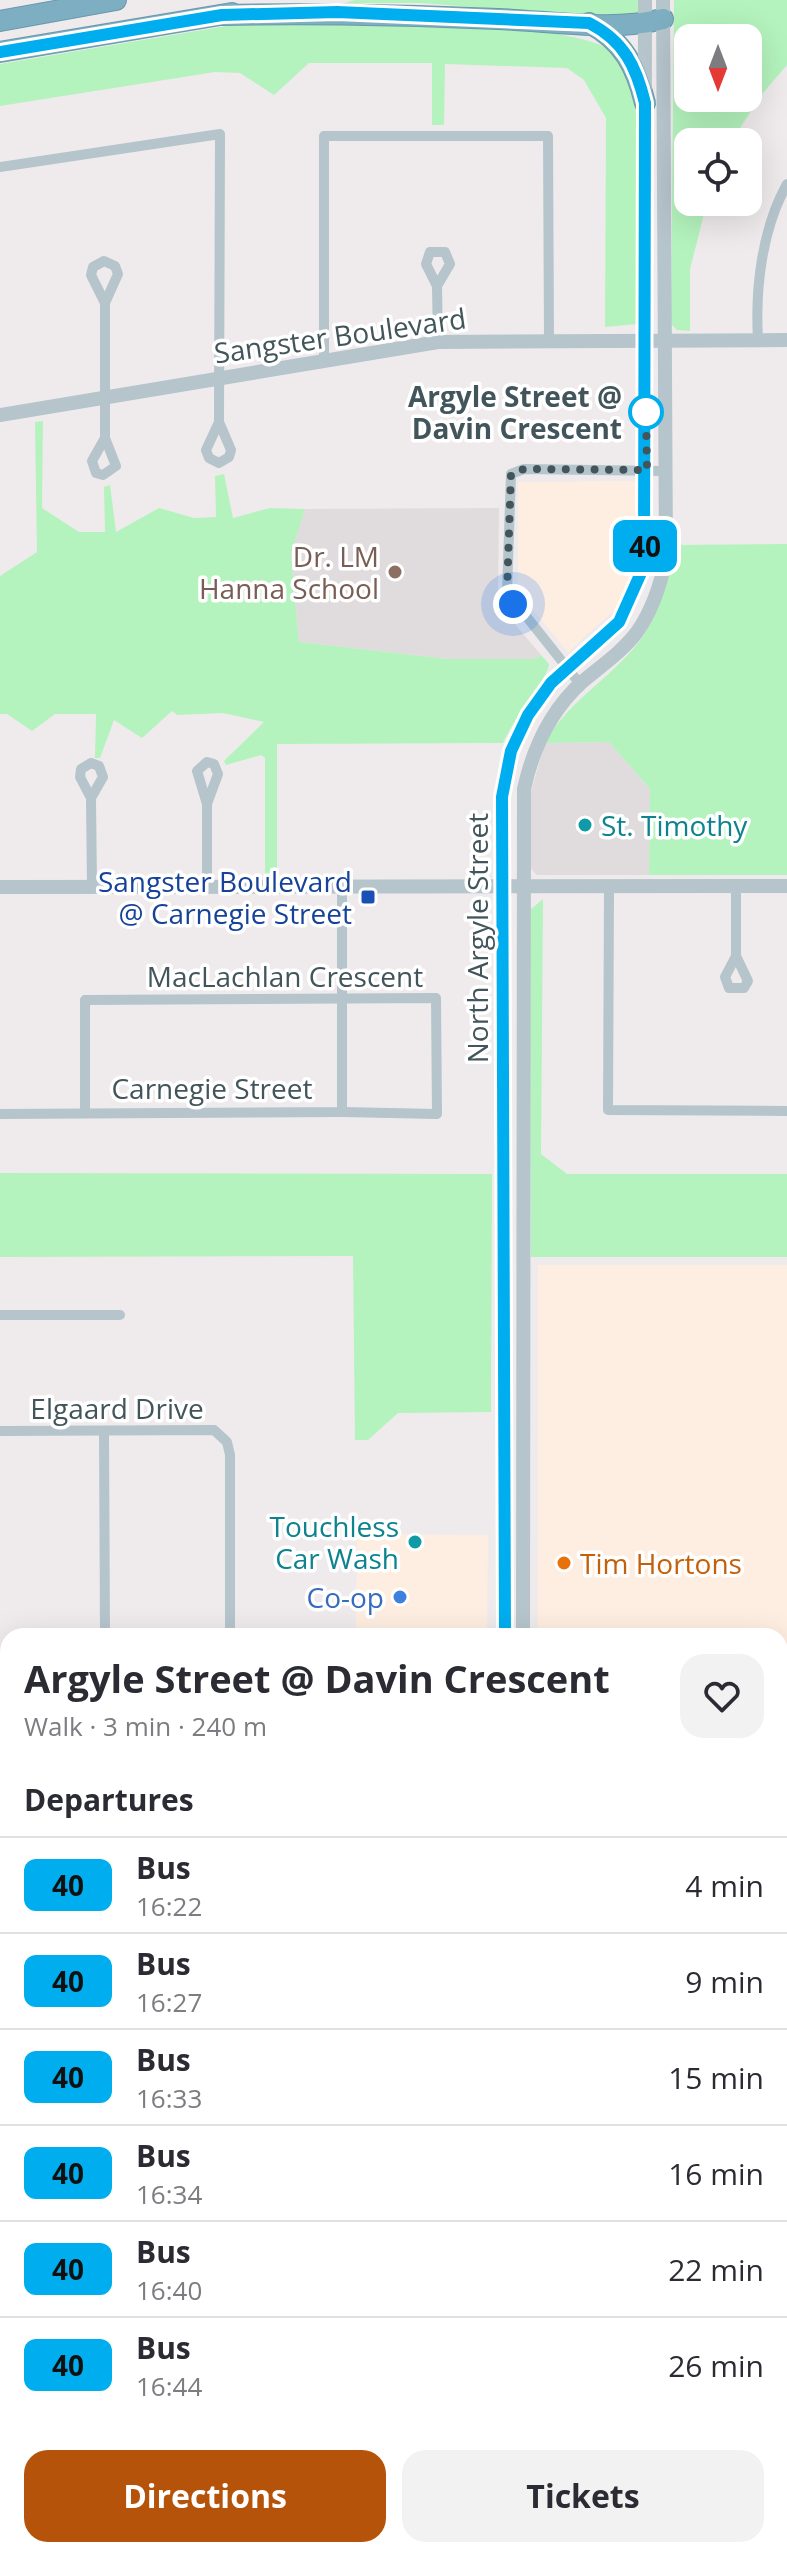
<!DOCTYPE html>
<html lang="en">
<head>
<meta charset="utf-8">
<style>
  body { margin:0; font-family:"Open Sans",sans-serif; background:#f2f2f3; color:#2b2b33; height:100vh; display:flex; flex-direction:column; font-size:30px; white-space:nowrap }
  * { box-sizing:border-box; margin:0 }
  p { font-size:26px; color:#7c7c81 }
  .icon { flex:none; width:44px; height:44px; fill:none; stroke:currentColor; stroke-width:2; stroke-linecap:round; stroke-linejoin:round }
  .map { position:relative; flex:1; overflow:hidden }
  .drawer { position:absolute; left:0px; top:1628px; width:788px; height:930px; display:flex; flex-direction:column; background:#fff; border-radius:24px 24px 0 0; box-shadow:0 8px 32px #0002 }
  .drawer>* { flex:none }
  .badge { padding:0 16px; border-radius:12px; font-size:28px; line-height:52px }
  .needle { width:52px; rotate:180deg }
  .fabs { position:absolute; left:674px; top:24px; display:grid; gap:16px }
  .fabs a { display:grid; place-items:center; width:88px; height:88px; border-radius:16px; background:#fff; box-shadow:0 8px 32px #0002; font-size:40px }
  .you { position:absolute; width:40px; height:40px; margin:-20px; border:6px solid #fff; border-radius:50%; background:#1a73e8; box-shadow:0 0 0 12px #1a73e833 }
  .map>.badge { position:absolute; translate:-50% -50%; box-shadow:0 0 0 4px #fff }
  h2 { padding:0 24px; font-size:30px; line-height:72px }
  .round { display:grid; place-items:center; flex:none; width:84px; height:84px; border-radius:24px; background:#f2f2f3 }
  .summary { display:flex; align-items:center; justify-content:space-between; height:136px; padding:0 24px }
  h1 { font-size:38px; font-weight:700; line-height:60px }
  .button { display:flex; gap:16px; margin-top:auto; padding:16px 24px }
  .button a { flex:1; height:92px; border-radius:24px; background:#b45309; color:#fff; font-size:32px; font-weight:700; line-height:92px; text-align:center }
  .button a+a { background:#f2f2f3; color:#2b2b33 }
  ul { padding:0; list-style:none }
  li { display:flex; align-items:center; gap:24px; height:96px; padding:0 24px; border-top:2px solid #e1e1e2 }
  li div { flex:1 }
  li b { display:block; font-size:30px }
  li em { font-style:normal }
  li .badge { min-width:88px; font-weight:700; text-align:center }
  .map>svg:first-child { display:block }
  .commercial { fill:#fdeee1 }
  .education { fill:#e0dcde }
  .green { fill:#b4f3bd; fill-rule:evenodd }
  .lines { fill:none; stroke-linecap:round; stroke-linejoin:round }
  .motorway-casing { stroke:#6999ac; stroke-width:22 }
  .minor { stroke:#b5c5cb; stroke-width:10 }
  .tertiary { stroke:#b5c5cb; stroke-width:14 }
  .motorway { stroke:#7daec1; stroke-width:20 }
  .line-casing { stroke:#fff; stroke-width:18 }
  .line { stroke:#00aeef; stroke-width:12 }
  .walk { stroke:#42555b; stroke-width:8; stroke-dasharray:0 14.4 }
  .stop-dot { fill:#fff; stroke:#00aeef; stroke-width:4 }
  .education-dot { fill:#8d6e63; stroke:#fff; stroke-width:3 }
  .culture-dot { fill:#0f9aa8; stroke:#fff; stroke-width:3 }
  .transit-dot { fill:#1a4fb4; stroke:#fff; stroke-width:3 }
  .food-dot { fill:#e8710a; stroke:#fff; stroke-width:3 }
  .shop-dot { fill:#3f7fe0; stroke:#fff; stroke-width:3 }
  .labels { text-anchor:middle; dominant-baseline:central; stroke-width:7; stroke-linejoin:round; paint-order:stroke }
  .street-label { font-size:28px; fill:#42555b; stroke:#fff }
  .stop-label { font-size:28px; font-weight:bold; fill:#42555b; stroke:#fff; text-anchor:end }
  .education-label { font-size:28px; fill:#785e54; stroke:#fff; text-anchor:end }
  .culture-label { font-size:28px; fill:#0d838f; stroke:#fff; text-anchor:start }
  .transit-label { font-size:28px; fill:#164399; stroke:#fff; text-anchor:end }
  .food-label { font-size:28px; fill:#c56008; stroke:#fff; text-anchor:start }
  .shop-label { font-size:28px; fill:#366cbe; stroke:#fff; text-anchor:end }
</style>
</head>
<body>
<div class="map">
<svg width="787" height="2557" viewBox="0 0 787 2557">
  <rect width="100%" height="100%" fill="#efebec"/>
  <!-- commercial -->
  <g class="commercial">
    <polygon points="636,481 636,560 621,604 568,652 518,592 518,482"/>
    <polygon points="538,1265 787,1265 787,1646 780,1646 780,1636 538,1636"/>
    <polygon points="357,1534 488,1535 487,1636 356,1636"/>
  </g>
  <!-- education -->
  <g class="education">
    <polygon points="499,508 498,591 502,609 541,655 535,659 448,659 299,642 291,553 305,509"/>
    <polygon points="609,742 650,789 649,875 537,875 530,868 529,798 545,743"/>
  </g>
  <!-- green -->
  <g class="green">
    <polygon points="355,0 641,0 637,19 419,3 344,3"/>
    <path d="M 674,0 L 787,0 L 787,65 L 762,94 L 731,142 L 688,142 L 688,202 L 707,202 L 690,269 L 690,331 L 677,330 L 671,324 ZM 688,38 L 748,38 L 748,98 L 688,98 Z"/>
    <path d="M 352,17 C 400,20 603,23 625,61 C 649,103 640,260 640,315 L 637,324 L 605,327 L 606,118 L 584,80 L 567,68 L 445,64 L 444,125 L 432,125 L 432,63 L 309,63 L 274,95 L 240,73 L 215,72 L 0,106 L 0,64 L 232,25 Z"/>
    <path d="M 43,421 L 42,508 L 79,532 L 105,532 L 104,487 L 110,485 L 116,532 L 159,508 L 194,518 L 216,517 L 215,476 L 224,474 L 233,518 L 270,508 L 305,509 L 291,554 L 299,642 L 448,659 L 535,659 L 541,655 L 549,664 C 548,679 511,722 503,743 L 277,744 L 277,877 L 265,877 L 265,758 L 261,755 L 226,765 L 224,761 L 264,722 L 223,713 L 177,715 L 172,711 L 142,738 L 114,720 L 100,758 L 95,758 L 96,714 L 55,714 L 32,731 L 7,714 L 0,714 L 0,576 L 37,552 L 35,422 Z"/>
    <path d="M 787,544 L 787,875 L 649,875 L 650,789 L 609,742 L 545,743 C 569,698 618,675 645,633 C 662,605 668,577 673,545 Z"/>
    <polygon points="543,899 541,1154 567,1174 787,1174 787,1257 531,1257 530,910"/>
    <polygon points="0,1173 492,1174 491,1412 398,1413 368,1440 355,1440 353,1256 0,1257"/>
    <polygon points="8,1691 8,1878 0,1878 0,1692"/>
  </g>
  <g class="lines">
    <!-- motorway casing -->
    <g class="motorway-casing">
      <g id="motorway">
        <path d="M 222,15 C 314,13 405,15 498,19 C 550,21 611,32 663,19"/>
        <polyline points="0,21 116,0"/>
        <path d="M 589,23 C 623,41 636,66 645,103"/>
        <polyline points="0,52 232,13"/>
      </g>
    </g>
    <!-- minor -->
    <g class="minor">
      <polyline points="0,167 220,134 219,422 231,450 229,457 219,463 209,458 206,450 219,422"/>
      <polyline points="437,286 450,264 445,252 430,252 426,264 437,286 438,342"/>
      <polyline points="105,303 91,275 93,267 104,261 115,266 118,274 105,303 105,438 116,466 103,475 96,473 92,461 105,438"/>
      <path d="M 758,339 C 755,288 762,229 787,184"/>
      <polyline points="324,361 324,136 548,136 549,340"/>
      <polyline points="580,684 507,592 511,474 524,469 665,471"/>
      <polyline points="91,798 103,777 99,766 91,763 81,769 80,777 91,798 92,887"/>
      <polyline points="207,886 207,804 197,771 207,762 214,764 218,774 207,804"/>
      <polyline points="609,886 608,1110 787,1111"/>
      <polyline points="736,956 748,981 744,988 729,988 725,977 736,956 736,886"/>
      <polyline points="85,1113 85,1000 436,998 437,1114 342,1112"/>
      <polyline points="0,1114 342,1112 342,885"/>
      <polyline points="0,1315 120,1315"/>
      <polyline points="0,1431 214,1430 227,1442 230,1455 230,1636"/>
      <polyline points="104,1431 105,1636"/>
      <polyline points="0,1679 8,1678"/>
      <polyline points="780,1742 780,2109"/>
      <polyline points="0,1937 8,1937"/>
    </g>
    <!-- tertiary -->
    <g class="tertiary">
      <polyline points="0,415 438,342 787,340"/>
      <polyline points="0,887 787,886"/>
      <polyline points="505,1636 502,797 511,751 528,715 566,668 619,622 644,566 645,0"/>
      <path d="M 523,1636 L 524,789 C 533,748 550,711 582,682 C 601,666 622,652 637,632 C 653,609 661,584 666,557 L 663,0"/>
      <polyline points="780,1659 787,1659"/>
      <polyline points="780,1677 787,1677"/>
      <polyline points="780,2109 787,2109"/>
    </g>
    <!-- motorway -->
    <use href="#motorway" class="motorway"/>
  </g>
  <g class="lines">
    <!-- line casing -->
    <g class="line-casing">
      <path id="line" d="M 0,52 L 222,15 L 337,12 L 589,23 C 624,41 636,66 645,103 L 644,566 L 619,622 L 551,683 L 528,715 L 511,751 L 502,797 L 505,1636"/>
    </g>
    <!-- line -->
    <use href="#line" class="line"/>
    <!-- walk -->
    <polyline class="walk" points="513,604 507,592 511,474 524,469 647,470 646,412"/>
  </g>
  <!-- markers -->
  <circle class="stop-dot" cx="646" cy="412" r="16"/>
  <circle class="education-dot" cx="395" cy="572" r="8"/>
  <g class="culture-dot">
    <circle cx="585" cy="825" r="8"/>
    <circle cx="415" cy="1542" r="8"/>
  </g>
  <rect class="transit-dot" x="360" y="889" width="16" height="16" rx="4"/>
  <circle class="food-dot" cx="564" cy="1563" r="8"/>
  <circle class="shop-dot" cx="400" cy="1597" r="8"/>
  <g class="labels">
    <!-- street labels -->
    <g class="street-label">
      <text transform="translate(340 335) rotate(-8)">Sangster Boulevard</text>
      <text transform="translate(477 938) rotate(-90)">North Argyle Street</text>
      <text x="285" y="976">MacLachlan Crescent</text>
      <text x="212" y="1088">Carnegie Street</text>
      <text x="117" y="1408">Elgaard Drive</text>
    </g>
    <!-- stop labels -->
    <g class="stop-label">
      <text x="622" y="396">Argyle Street @<tspan x="622" dy="32">Davin Crescent</tspan></text>
    </g>
    <!-- education labels -->
    <g class="education-label">
      <text x="379" y="556">Dr. LM<tspan x="379" dy="32">Hanna School</tspan></text>
    </g>
    <!-- culture labels -->
    <g class="culture-label">
      <text x="601" y="825">St. Timothy</text>
      <text x="399" y="1526" text-anchor="end">Touchless<tspan x="399" dy="32">Car Wash</tspan></text>
    </g>
    <!-- transit labels -->
    <g class="transit-label">
      <text x="352" y="881">Sangster Boulevard<tspan x="352" dy="32">@ Carnegie Street</tspan></text>
    </g>
    <!-- food labels -->
    <g class="food-label">
      <text x="580" y="1563">Tim Hortons</text>
    </g>
    <!-- shop labels -->
    <g class="shop-label">
      <text x="384" y="1597">Co-op</text>
    </g>
  </g>
</svg>
<div class="fabs">
<a><svg class="needle" viewBox="-14 -14 28 28"><path d="M0-13l5 13h-10z" fill="#e53935"/><path d="M0 13l5-13h-10z" fill="#7c7c81"/></svg></a>
<a><svg class="icon" aria-label="locate" viewBox="0 0 24 24"><circle cx="12" cy="12" r="6"/><path d="M12 2v4M12 18v4M2 12h4M18 12h4"/></svg></a>
</div>
<div class="you" style="left:513px;top:604px"></div>
<b class="badge" style="left:645px;top:546px;background:#00aeef;color:#111">40</b>
<section class="drawer">
<div class="summary"><div><h1>Argyle Street @ Davin Crescent</h1><p>Walk · 3 min · 240 m</p></div><a class="round"><svg class="icon" aria-label="heart" viewBox="0 0 24 24"><path d="M12 20l-8-8c-3-5 5-10 8-4 3-6 11-1 8 4z"/></svg></a></div>
<h2>Departures</h2>
<ul>
<li><span class="badge" style="background:#00aeef;color:#111">40</span><div><b>Bus</b><p>16:22</p></div><em>4 min</em></li>
<li><span class="badge" style="background:#00aeef;color:#111">40</span><div><b>Bus</b><p>16:27</p></div><em>9 min</em></li>
<li><span class="badge" style="background:#00aeef;color:#111">40</span><div><b>Bus</b><p>16:33</p></div><em>15 min</em></li>
<li><span class="badge" style="background:#00aeef;color:#111">40</span><div><b>Bus</b><p>16:34</p></div><em>16 min</em></li>
<li><span class="badge" style="background:#00aeef;color:#111">40</span><div><b>Bus</b><p>16:40</p></div><em>22 min</em></li>
<li><span class="badge" style="background:#00aeef;color:#111">40</span><div><b>Bus</b><p>16:44</p></div><em>26 min</em></li>
</ul>
<div class="button"><a>Directions</a><a>Tickets</a></div>
</section>
</div>
</body>
</html>
